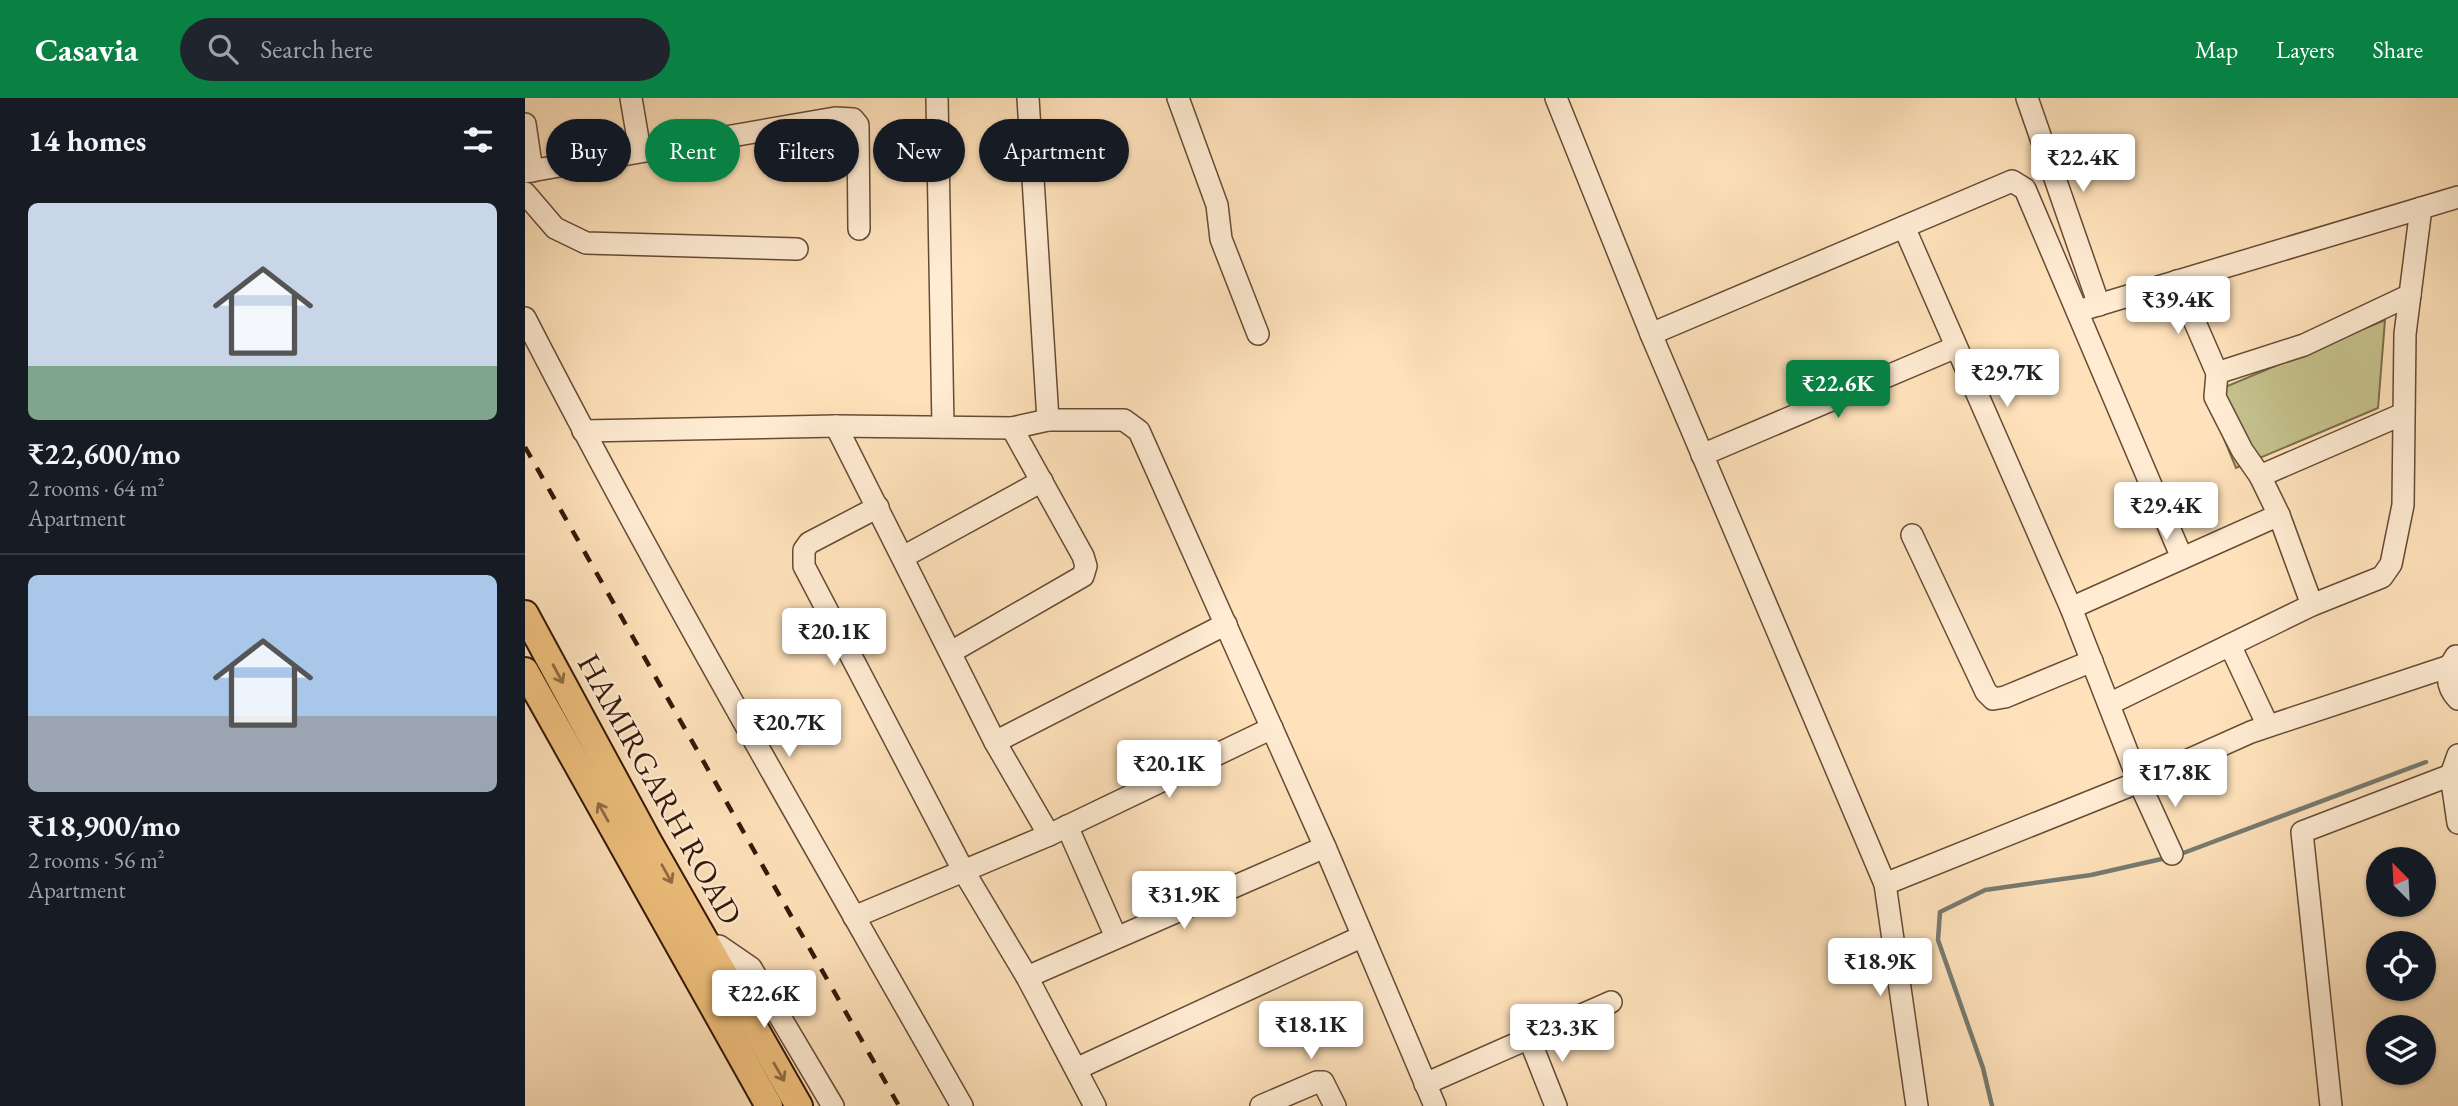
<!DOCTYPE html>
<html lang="en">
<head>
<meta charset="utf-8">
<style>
  :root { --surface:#171b24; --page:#20242c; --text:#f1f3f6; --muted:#9ea1a6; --line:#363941; --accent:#0b8043 }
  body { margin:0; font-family:"EB Garamond",serif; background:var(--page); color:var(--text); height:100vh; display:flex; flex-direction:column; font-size:26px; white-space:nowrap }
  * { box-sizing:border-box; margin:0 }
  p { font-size:23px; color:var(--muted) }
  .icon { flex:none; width:38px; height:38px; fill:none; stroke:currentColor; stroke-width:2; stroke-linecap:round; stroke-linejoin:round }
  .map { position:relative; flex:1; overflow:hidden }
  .drawer { display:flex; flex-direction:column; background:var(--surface); width:525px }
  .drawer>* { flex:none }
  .banner { position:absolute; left:21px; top:21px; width:665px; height:63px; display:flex; gap:14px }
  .needle { width:46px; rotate:336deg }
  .fabs { position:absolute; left:1841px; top:749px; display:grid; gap:14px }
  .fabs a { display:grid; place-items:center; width:70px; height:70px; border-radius:50%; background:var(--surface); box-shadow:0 2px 5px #0004; font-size:35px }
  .price { position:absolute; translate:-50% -60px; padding:0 16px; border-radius:7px; background:#fff; color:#222; font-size:23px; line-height:46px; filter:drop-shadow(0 2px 4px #0008) }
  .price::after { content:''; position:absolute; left:50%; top:42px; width:21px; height:16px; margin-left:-10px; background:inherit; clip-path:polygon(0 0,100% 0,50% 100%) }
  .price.selected { background:var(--accent); color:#fff }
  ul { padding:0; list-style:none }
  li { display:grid; align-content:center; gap:14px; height:371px; padding:0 28px }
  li+li { border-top:2px solid var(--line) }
  li span { display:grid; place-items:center; height:217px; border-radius:10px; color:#555 }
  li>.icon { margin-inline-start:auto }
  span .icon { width:126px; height:126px; fill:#fffc; stroke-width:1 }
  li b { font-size:30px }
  h2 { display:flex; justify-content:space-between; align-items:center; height:84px; padding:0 28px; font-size:30px }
  .pill { padding:0 24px; border-radius:32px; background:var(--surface); box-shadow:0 2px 5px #0004; font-size:24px; line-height:63px }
  .pill.selected { background:var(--accent); color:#fff }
  header { display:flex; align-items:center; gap:42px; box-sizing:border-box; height:98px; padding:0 35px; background:var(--accent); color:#fff }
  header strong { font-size:33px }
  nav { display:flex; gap:38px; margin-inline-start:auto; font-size:24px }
  .search { width:490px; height:63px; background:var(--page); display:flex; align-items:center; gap:18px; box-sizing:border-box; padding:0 24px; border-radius:38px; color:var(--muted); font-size:26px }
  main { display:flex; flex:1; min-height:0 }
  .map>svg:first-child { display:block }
</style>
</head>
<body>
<header>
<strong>Casavia</strong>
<div class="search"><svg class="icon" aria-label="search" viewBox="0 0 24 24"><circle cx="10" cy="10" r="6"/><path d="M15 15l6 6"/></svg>Search here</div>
<nav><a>Map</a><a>Layers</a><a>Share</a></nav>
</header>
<main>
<section class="drawer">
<h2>14 homes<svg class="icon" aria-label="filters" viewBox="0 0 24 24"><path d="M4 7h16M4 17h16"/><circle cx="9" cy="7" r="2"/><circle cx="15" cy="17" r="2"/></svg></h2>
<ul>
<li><span style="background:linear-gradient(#c9d6e8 75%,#7fa58c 0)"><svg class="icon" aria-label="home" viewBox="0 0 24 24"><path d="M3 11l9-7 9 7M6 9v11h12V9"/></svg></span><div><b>₹22,600/mo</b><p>2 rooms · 64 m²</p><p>Apartment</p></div></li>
<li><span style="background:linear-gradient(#a9c7e8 65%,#9aa5b1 0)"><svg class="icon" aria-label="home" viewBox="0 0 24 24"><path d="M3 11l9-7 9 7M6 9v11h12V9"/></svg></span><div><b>₹18,900/mo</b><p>2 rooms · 56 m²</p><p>Apartment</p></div></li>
</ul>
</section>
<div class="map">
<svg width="1933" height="1008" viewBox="0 0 1933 1008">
  <rect width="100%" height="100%" fill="#ffe2bb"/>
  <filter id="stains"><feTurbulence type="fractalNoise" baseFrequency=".00286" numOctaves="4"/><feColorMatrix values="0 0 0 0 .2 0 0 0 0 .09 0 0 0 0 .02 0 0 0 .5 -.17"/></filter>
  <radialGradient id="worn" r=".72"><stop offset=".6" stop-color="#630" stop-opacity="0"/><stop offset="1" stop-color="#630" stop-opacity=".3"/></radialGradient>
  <path fill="#c5c28d" stroke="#7c6e4a" stroke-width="2" d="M1860,222l-7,88 -142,60 -30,-73z"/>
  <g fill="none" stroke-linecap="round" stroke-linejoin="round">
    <g stroke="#767b71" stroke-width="4.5">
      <path d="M1653,757l248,-93"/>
      <path d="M1467,1008l-9,-38 -45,-128 2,-28 45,-22 106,-15 75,-17"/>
    </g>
    <g stroke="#674b35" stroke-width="24">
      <g id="minor">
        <path d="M106,0l9,53"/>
        <path d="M412,0l6,329"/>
        <path d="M503,0l20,322"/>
        <path d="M653,0l39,107 4,34 37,95"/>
        <path d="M1031,0l95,236 234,550 32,222"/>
        <path d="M1502,0l72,207"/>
        <path d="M0,26l7,47"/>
        <path d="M0,74l310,-54 18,1 5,6 1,104"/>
        <path d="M0,95l30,35 31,15 211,6"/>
        <path d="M1379,129l167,381 68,174 33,72"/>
        <path d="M1652,183l40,92"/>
        <path d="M1553,213l380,-114"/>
        <path d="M0,220c137,267 289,527 437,788"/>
        <path d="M1126,236l361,-153 13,8 157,369"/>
        <path d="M1878,316l-143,62 -18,-26 -27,-53 2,-24 87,-28 106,-50"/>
        <path d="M311,328l159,316 54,93 -195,82"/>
        <path d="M58,333l253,-5 176,2 36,-8h76l15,11 186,416 110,259"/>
        <path d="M1177,357l254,-108"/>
        <path d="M1735,378l19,39 33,90"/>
        <path d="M353,409l-69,36 -5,7v16l159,304 64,107 68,129"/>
        <path d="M1387,437l74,157 7,7 12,-2 87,-36"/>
        <path d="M378,459l139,-76"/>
        <path d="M1546,510l208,-93"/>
        <path d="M1705,547l38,81"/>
        <path d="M426,554l132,-76 3,-10 -3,-10 -71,-128"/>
        <path d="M1931,558c-10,14 -11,30 2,43"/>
        <path d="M1584,606l203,-99 70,-28 9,-13 12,-59 2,-171 16,-126"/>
        <path d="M470,644l231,-118"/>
        <path d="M1933,657l-7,20 7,48"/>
        <path d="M542,728l49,111"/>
        <path d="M524,737l223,-107"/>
        <path d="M1360,786l254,-102 112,-50 199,-66"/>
        <path d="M172,854l11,-6h11l32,22 82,138"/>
        <path d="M502,879l298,-130"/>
        <path d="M1004,940l27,68"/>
        <path d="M551,971l285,-132"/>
        <path d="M900,986l186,-82"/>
        <path d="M736,1008l56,-24h6l12,24"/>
        <path d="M1806,1008l-29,-274 149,-57"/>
      </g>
    </g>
    <g stroke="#341908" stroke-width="30">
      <g id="major">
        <path d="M0,516l123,227 151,265"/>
        <path d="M0,573l244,435"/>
      </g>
    </g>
    <use href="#minor" stroke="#ffecd3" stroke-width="21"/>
    <use href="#major" stroke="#f0c17e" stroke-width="26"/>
    <path stroke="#341908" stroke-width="4.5" stroke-dasharray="12 12" stroke-linecap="butt" d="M0,349l374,659"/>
  </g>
  <defs><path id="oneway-shaft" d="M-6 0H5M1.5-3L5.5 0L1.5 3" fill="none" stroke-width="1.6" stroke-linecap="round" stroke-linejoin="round" transform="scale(1.75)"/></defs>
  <g stroke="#926d43">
    <use href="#oneway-shaft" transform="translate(33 576) rotate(62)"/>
    <use href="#oneway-shaft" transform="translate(78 714) rotate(-119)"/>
    <use href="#oneway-shaft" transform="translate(142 776) rotate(61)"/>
    <use href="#oneway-shaft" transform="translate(254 974) rotate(60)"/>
  </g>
  <g text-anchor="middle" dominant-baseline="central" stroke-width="5" stroke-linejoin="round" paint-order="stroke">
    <g font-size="32" fill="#341908" stroke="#ffecd3">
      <text transform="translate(135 691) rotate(61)">HAMIRGARH ROAD</text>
    </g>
  </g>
  <rect width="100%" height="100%" filter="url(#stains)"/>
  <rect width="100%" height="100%" fill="url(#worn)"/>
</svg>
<div class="fabs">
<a><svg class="needle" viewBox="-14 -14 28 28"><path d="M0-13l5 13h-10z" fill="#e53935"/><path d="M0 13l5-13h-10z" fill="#9ea1a6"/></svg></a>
<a><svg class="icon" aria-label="locate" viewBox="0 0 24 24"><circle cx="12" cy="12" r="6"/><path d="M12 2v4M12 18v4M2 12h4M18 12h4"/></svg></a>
<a><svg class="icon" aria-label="layers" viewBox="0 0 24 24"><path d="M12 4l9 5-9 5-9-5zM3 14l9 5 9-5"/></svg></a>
</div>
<b class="price" style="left:1558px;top:96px">₹22.4K</b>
<b class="price" style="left:1653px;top:238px">₹39.4K</b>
<b class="price" style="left:1482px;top:311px">₹29.7K</b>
<b class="price selected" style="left:1313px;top:322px">₹22.6K</b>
<b class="price" style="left:1641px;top:444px">₹29.4K</b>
<b class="price" style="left:309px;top:570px">₹20.1K</b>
<b class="price" style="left:264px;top:661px">₹20.7K</b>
<b class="price" style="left:644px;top:702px">₹20.1K</b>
<b class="price" style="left:1650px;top:711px">₹17.8K</b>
<b class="price" style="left:659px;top:833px">₹31.9K</b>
<b class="price" style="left:1355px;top:900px">₹18.9K</b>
<b class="price" style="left:239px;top:932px">₹22.6K</b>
<b class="price" style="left:786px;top:963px">₹18.1K</b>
<b class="price" style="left:1037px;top:966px">₹23.3K</b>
<div class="banner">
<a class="pill">Buy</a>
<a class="pill selected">Rent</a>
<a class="pill">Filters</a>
<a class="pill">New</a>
<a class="pill">Apartment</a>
</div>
</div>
</main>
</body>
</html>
